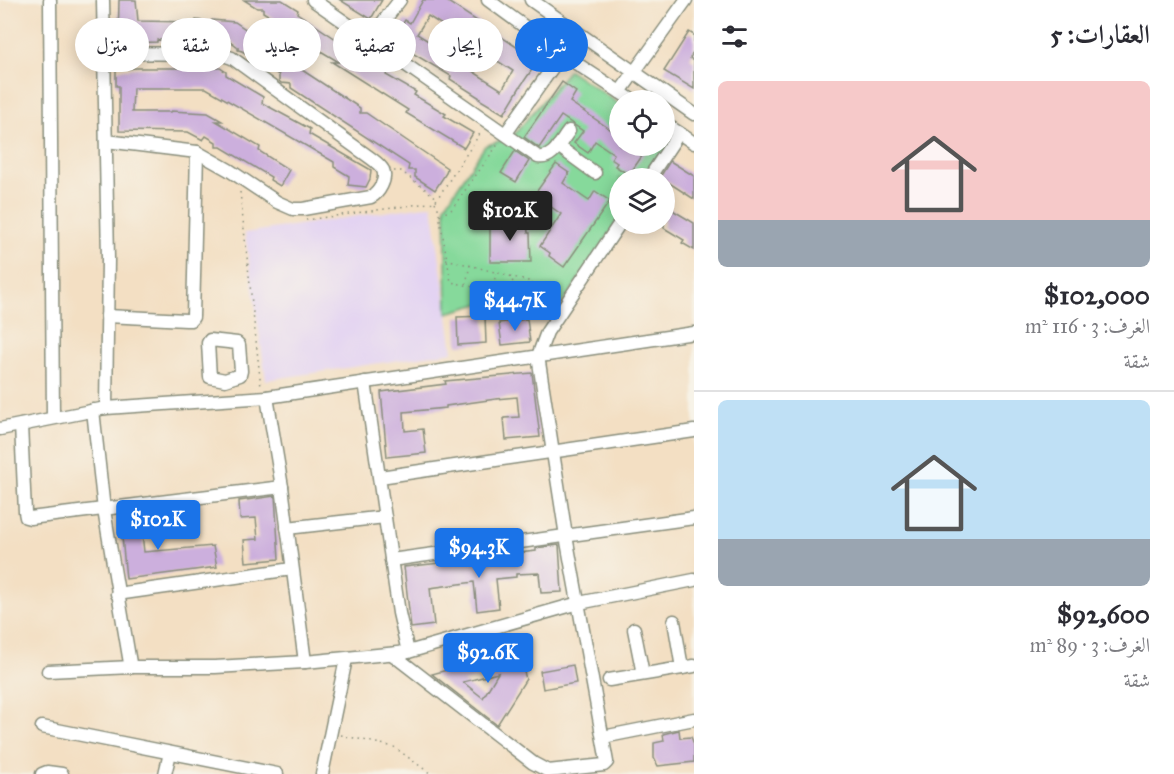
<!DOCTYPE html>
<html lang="ar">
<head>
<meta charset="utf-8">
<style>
  :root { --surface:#fff; --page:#f7f7f7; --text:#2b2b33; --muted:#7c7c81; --line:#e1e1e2; --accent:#1a73e8 }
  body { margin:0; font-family:"IM FELL Great Primer",Amiri,serif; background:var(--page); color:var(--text); direction:rtl; height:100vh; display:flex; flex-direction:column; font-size:22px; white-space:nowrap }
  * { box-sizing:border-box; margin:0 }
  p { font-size:20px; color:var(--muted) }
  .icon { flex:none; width:33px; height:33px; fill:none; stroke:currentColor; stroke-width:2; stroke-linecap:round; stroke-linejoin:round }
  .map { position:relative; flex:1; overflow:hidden; direction:ltr }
  .panel { display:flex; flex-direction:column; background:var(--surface); width:480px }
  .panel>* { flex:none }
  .banner { position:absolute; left:18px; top:18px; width:570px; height:54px; direction:rtl; display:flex; gap:12px }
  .fabs { position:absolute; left:609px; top:90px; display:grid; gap:12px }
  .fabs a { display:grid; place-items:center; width:66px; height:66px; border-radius:50%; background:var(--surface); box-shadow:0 3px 15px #0003; font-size:30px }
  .price { position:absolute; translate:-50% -51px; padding:0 14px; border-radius:6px; background:var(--accent); color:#fff; font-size:20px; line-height:39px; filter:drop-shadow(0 2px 3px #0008) }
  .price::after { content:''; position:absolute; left:50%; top:36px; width:18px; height:14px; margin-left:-9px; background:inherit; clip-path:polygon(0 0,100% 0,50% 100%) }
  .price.selected { background:#222; color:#fff }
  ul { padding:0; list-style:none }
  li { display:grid; align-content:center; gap:12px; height:318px; padding:0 24px }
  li+li { border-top:2px solid var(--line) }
  li span { display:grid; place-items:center; height:186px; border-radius:9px; color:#555 }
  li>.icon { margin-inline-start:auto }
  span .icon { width:108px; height:108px; fill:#fffc; stroke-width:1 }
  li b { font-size:26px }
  h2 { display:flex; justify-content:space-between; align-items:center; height:72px; padding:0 24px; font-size:26px }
  .tag { padding:0 21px; border-radius:27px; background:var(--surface); box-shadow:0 3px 15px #0003; font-size:21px; line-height:54px }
  .tag.selected { background:var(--accent); color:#fff }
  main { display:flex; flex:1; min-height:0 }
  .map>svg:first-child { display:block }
</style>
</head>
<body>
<main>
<section class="panel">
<h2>العقارات: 5<svg class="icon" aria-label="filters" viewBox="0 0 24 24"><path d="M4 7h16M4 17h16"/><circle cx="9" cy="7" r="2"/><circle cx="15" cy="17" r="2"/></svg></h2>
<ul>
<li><span style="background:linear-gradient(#f6c9c9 75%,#9aa5b1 0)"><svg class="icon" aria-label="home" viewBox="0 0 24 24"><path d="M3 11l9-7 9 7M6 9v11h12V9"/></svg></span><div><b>$102,000</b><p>الغرف: 3 · 116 m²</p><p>شقة</p></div></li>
<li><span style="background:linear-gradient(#bfe0f5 75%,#9aa5b1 0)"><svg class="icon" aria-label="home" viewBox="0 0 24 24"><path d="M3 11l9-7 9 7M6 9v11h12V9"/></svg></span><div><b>$92,600</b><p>الغرف: 3 · 89 m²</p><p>شقة</p></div></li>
</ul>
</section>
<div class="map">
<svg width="694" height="774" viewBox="0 0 694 774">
  <rect width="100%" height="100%" fill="#f7f3e8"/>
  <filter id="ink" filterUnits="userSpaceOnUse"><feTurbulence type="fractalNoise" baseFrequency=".0167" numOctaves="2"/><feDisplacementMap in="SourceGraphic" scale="12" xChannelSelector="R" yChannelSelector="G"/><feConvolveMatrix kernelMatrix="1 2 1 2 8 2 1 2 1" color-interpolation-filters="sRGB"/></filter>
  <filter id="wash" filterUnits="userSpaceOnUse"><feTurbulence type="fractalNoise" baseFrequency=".008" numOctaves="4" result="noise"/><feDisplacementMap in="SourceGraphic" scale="24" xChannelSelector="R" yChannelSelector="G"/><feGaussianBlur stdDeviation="1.35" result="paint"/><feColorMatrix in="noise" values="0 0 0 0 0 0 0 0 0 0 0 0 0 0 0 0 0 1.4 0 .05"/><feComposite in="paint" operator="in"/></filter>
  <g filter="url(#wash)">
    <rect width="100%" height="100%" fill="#f3dfc3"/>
    <path fill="#e3d3f2" d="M432,205l21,147 -187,28 -21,-147z"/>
    <path fill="#86d99b" stroke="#528b68" stroke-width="1.5" d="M569,70l50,34 1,42h44l1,-12 9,7 -26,37h-28l-1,42 -59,87 -70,-6 -43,12 -2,-107 40,-60 27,-9z"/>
    <g id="blocks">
      <g fill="#ccafdd" fill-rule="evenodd">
        <path d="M119,0h17l2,21 57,1 1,-2 15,2 1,-2 23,2 67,45v3l58,38v5h6l81,55 -1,5 -11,17 -20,-13v-7h-7l1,-5 -118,-77v-4l-10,-1 -2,-2v-6l-37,-24 -4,-1v-3l-8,-6 -22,-2v2l-51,-1v2l-39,1z"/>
        <path d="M244,0h38l16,10 -1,3 90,60 -1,2 30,17 -2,3 32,19 -2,2 29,17 -9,15 -58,-35 2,-3 -76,-48h7l-50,-30 2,-3 -28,-17v-4h-6z"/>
        <path d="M340,0h42l-11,19z"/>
        <path d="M423,0h22l93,61 -18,26 -16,27 -25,-15 1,-1 -30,-19 1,-3 -59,-35 13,-21 5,3zM428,16l85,55 -11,19 -44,-28 1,-2 -42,-26z"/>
        <path d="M689,32l5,3v16l-4,7 4,3v28l-30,-18z"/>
        <path d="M136,68h84l6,4v3l37,22 -1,6 48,26 -1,5 62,36 -1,9 -4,8 -18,-2 1,-9 -15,-9v-5l-128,-74h-73l-1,24h39v-1l37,2 14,8h-6l44,26 -1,4 30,19 -9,16 -10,-6 1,-3 -50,-30h-5v-5l-10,-6 -3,4 -15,-8 -69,-1v-45h-3v-16z"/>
        <path d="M562,82l14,10 -6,10 50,34v10h29l-20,29 -14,-9 2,-3 -6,-4 3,-5 -19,-13 -7,12 -14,-10 9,-12 -22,-15 -22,32 -15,-11z"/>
        <path d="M515,151l14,10 -13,21 -15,-9z"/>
        <path d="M670,161l24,15v23l-34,-22z"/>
        <path d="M556,164l13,9 -6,10 26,18 6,-10 15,10 -46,66 -15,-11 1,-3 -10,-7 21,-32 -27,-19z"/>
        <path d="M664,205l30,18v27l-12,-7 2,-3 -20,-12z"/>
        <path d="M527,220l1,13h2l1,29h-41v-41z"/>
        <path d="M485,316l1,27 -28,2 -1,-28z"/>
        <path d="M527,319l3,23 -28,3 -3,-22z"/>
        <path d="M532,373l8,64 -34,3 -2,-22 15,-1 -2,-20 -21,2 -50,7v2l-42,4 1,19 18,-2 3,24 -39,4 -6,-65 65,-8 -1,-3z"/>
        <path d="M275,496l4,63 -33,3 -2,-22 14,-1 -2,-21 -16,1 -1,-18z"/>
        <path d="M156,511l2,21 -16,1 2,19 69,-6 4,21 -91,12 -6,-64z"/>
        <path d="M559,545l3,47 -21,1 -2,-20 -23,1v3l-20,2 3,29 -22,3 -3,-29 -44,6 4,37 -23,3 -7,-61 45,-5 43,-8v2l44,-5v-3z"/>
        <path d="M518,651l8,28 -29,46 -65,-51zM498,673l-15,25 -20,-16z"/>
        <path d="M573,665l3,18 -33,6 -3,-18z"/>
        <path d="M679,730l1,8 11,-1 3,7v18l-36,4 -4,-8v-15l10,-2 -1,-7z"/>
      </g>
    </g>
  </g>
  <g filter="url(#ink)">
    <use href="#blocks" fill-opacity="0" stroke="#898e7c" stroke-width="1.5"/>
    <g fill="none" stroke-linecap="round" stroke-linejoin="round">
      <g stroke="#898e7c" stroke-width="15">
        <g id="minor">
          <path d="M50,0l3,417"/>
          <path d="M103,0l5,259 -2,149"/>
          <path d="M313,0l225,157c15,3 23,-16 31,-26"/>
          <path d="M488,0l74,54 70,46"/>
          <path d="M531,0l163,114"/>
          <path d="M369,40l31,-40"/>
          <path d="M103,53l107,1 13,1 9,3 140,101c4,3 9,7 11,11 4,9 -4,23 -12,27l-68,12h-10l-16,-7 -48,-32 -32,-18 -91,-11"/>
          <path d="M620,92l66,-92"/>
          <path d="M664,123l30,20"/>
          <path d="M506,133l56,-79"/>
          <path d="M558,146l37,27"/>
          <path d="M649,178l30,-45"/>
          <path d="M107,316l79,4h5l2,-3 4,-165"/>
          <path d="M210,340l27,3 2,2 2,26 -1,4 -15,5 -15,-3 -2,-34z"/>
          <path d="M365,382l34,231 9,39"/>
          <path d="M267,397l15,90 23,175"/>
          <path d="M93,410l11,100 26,153 2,4"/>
          <path d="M21,425l4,87 1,5 4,1 252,-31"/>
          <path d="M0,429l106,-21 161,-11 427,-64"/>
          <path d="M380,477l314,-46"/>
          <path d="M287,528l98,-11"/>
          <path d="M391,560l303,-42"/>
          <path d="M117,594l175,-25"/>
          <path d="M674,621l8,47"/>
          <path d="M634,629l9,45"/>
          <path d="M392,654l141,109 15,8 56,-6 3,-3 -41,-226 -28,-180 9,-24 73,-109"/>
          <path d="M48,671l84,-4h83l90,-5 103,-10 171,-49 115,-23"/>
          <path d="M609,680l85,-14"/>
          <path d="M42,727l235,47"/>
          <path d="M603,737l91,-18"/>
          <path d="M42,774l5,-2 15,2"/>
          <path d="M165,774l5,-21"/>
          <path d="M322,774l24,-115"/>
        </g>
      </g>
      <g stroke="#898e7c" stroke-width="1.5" stroke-dasharray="1.5 4.5" stroke-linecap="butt">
        <path d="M394,171h7l36,27"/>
        <path d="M240,192l21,195"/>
        <path d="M435,202l3,6 13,74 100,22"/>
        <path d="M440,215l11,-5 48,-67"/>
        <path d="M306,220l129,-18 46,-70"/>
        <path d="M446,259l86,23v17"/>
        <path d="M466,284l4,-19"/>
        <path d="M492,291l4,-18"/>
        <path d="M511,294l2,-16"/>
        <path d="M341,735l53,12 37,27"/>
      </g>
      <use href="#minor" stroke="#fff" stroke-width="12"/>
    </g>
  </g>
</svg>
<div class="fabs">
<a><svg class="icon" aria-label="locate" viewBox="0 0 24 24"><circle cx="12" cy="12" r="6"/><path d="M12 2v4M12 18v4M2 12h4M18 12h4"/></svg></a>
<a><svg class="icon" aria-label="layers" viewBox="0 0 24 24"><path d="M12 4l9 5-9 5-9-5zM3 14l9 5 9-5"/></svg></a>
</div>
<b class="price selected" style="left:510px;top:242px">$102K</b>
<b class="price" style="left:515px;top:332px">$44.7K</b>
<b class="price" style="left:158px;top:551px">$102K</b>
<b class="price" style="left:479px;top:579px">$94.3K</b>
<b class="price" style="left:488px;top:684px">$92.6K</b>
<div class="banner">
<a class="tag selected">شراء</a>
<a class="tag">إيجار</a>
<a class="tag">تصفية</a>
<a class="tag">جديد</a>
<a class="tag">شقة</a>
<a class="tag">منزل</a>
</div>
</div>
</main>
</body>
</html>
